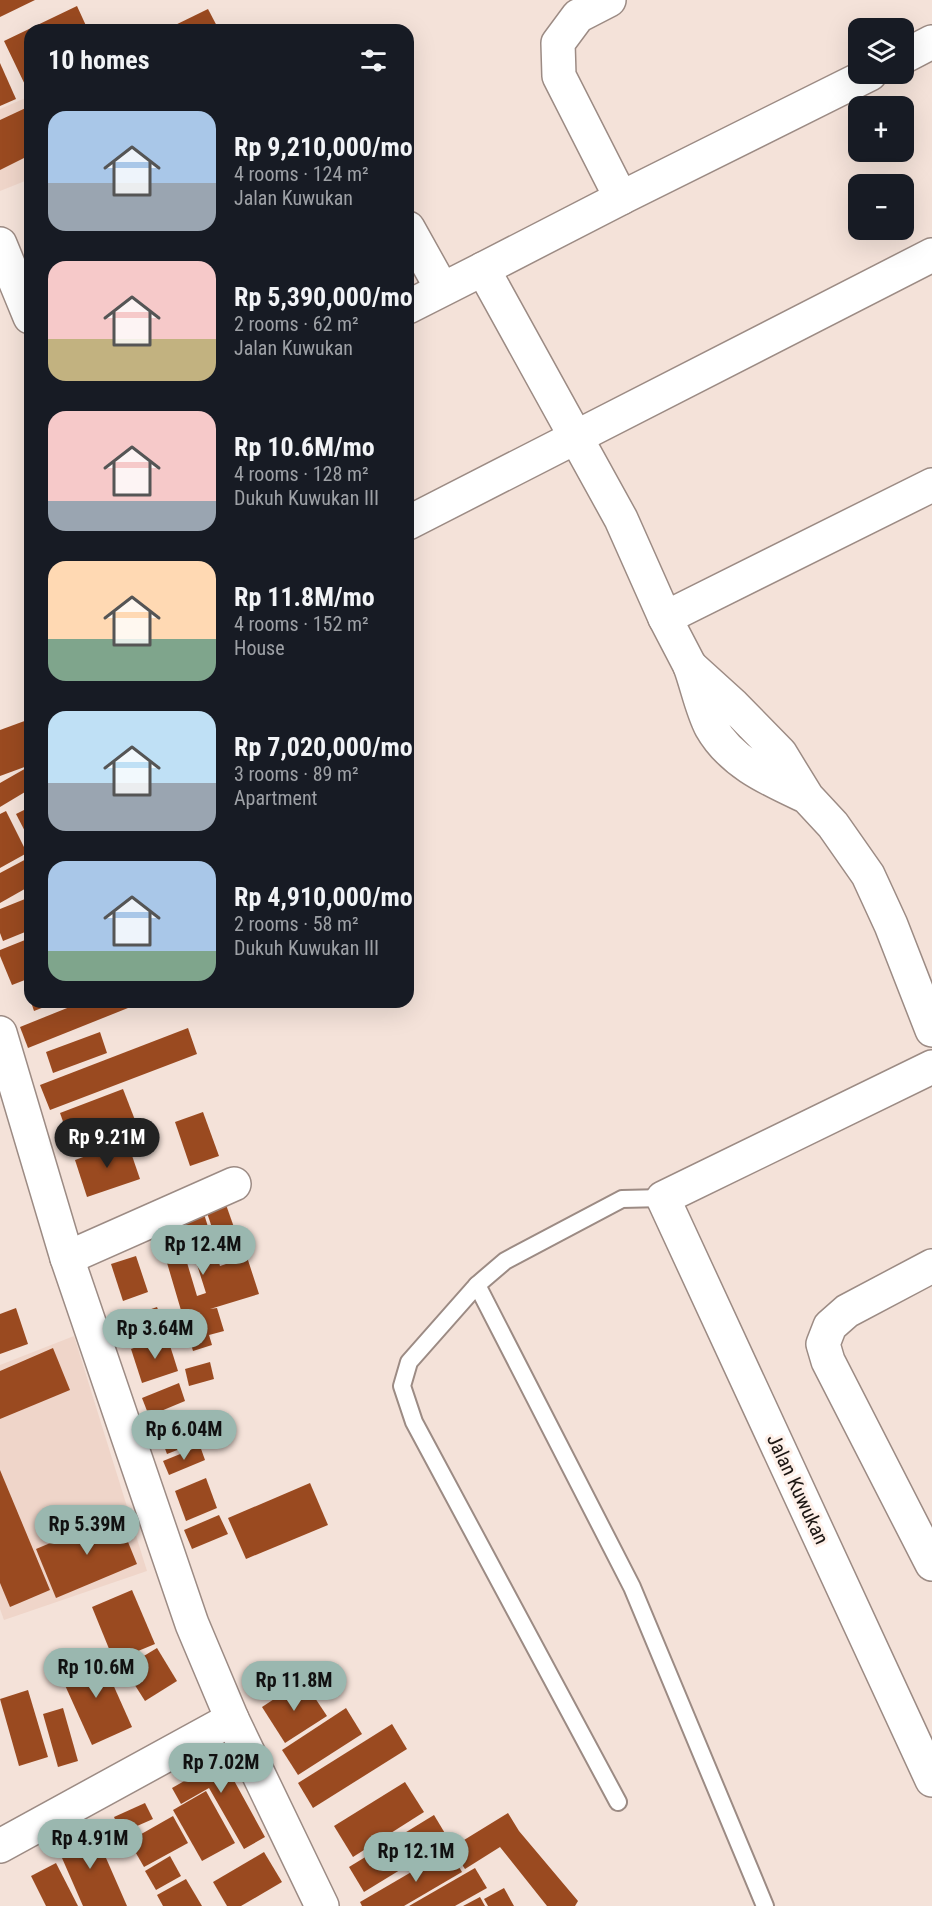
<!DOCTYPE html>
<html lang="en">
<head>
<meta charset="utf-8">
<style>
  :root { --surface:#171b24; --page:#242831; --text:#f1f3f6; --muted:#9ea1a6; --accent:#9ab7af }
  body { margin:0; font-family:"Roboto Condensed",sans-serif; background:var(--page); color:var(--text); height:100vh; display:flex; flex-direction:column; font-size:22px; white-space:nowrap }
  * { box-sizing:border-box; margin:0 }
  p { font-size:20px; color:var(--muted) }
  .icon { flex:none; width:33px; height:33px; fill:none; stroke:currentColor; stroke-width:2; stroke-linecap:round; stroke-linejoin:round }
  .map { position:relative; flex:1; overflow:hidden }
  .drawer { position:absolute; left:24px; top:24px; width:390px; height:984px; display:flex; flex-direction:column; background:var(--surface); border-radius:18px; box-shadow:0 6px 24px #0002 }
  .drawer>* { flex:none }
  .controls { position:absolute; left:848px; top:18px; display:grid; gap:12px }
  .controls a { display:grid; place-items:center; width:66px; height:66px; border-radius:12px; background:var(--surface); box-shadow:0 6px 24px #0002; font-size:30px }
  .price { position:absolute; translate:-50% -51px; padding:0 14px; border-radius:21px; background:var(--accent); color:#111; font-size:20px; line-height:39px; filter:drop-shadow(0 2px 3px #0008) }
  .price::after { content:''; position:absolute; left:50%; top:36px; width:18px; height:14px; margin-left:-9px; background:inherit; clip-path:polygon(0 0,100% 0,50% 100%) }
  .price.current { background:#222; color:#fff }
  ul { padding:0; list-style:none }
  li { display:flex; align-items:center; gap:18px; height:150px; padding:0 24px }
  li span { display:grid; place-items:center; flex:none; width:168px; height:120px; border-radius:18px; color:#555 }
  li>.icon { margin-inline-start:auto }
  span .icon { width:72px; height:72px; fill:#fffc; stroke-width:1 }
  li b { font-size:26px }
  h2 { display:flex; justify-content:space-between; align-items:center; height:72px; padding:0 24px; font-size:26px }
  .map>svg:first-child { display:block }
</style>
</head>
<body>
<div class="map">
<svg width="932" height="1906" viewBox="0 0 932 1906">
  <rect width="100%" height="100%" fill="#f4e2d9"/>
  <g fill="#efd5c9">
    <path d="M30,96v83l-30,12v-82z"/>
    <path d="M74,1336l73,235 -143,49 -4,-11v-244z"/>
  </g>
  <g fill="#9a4a20">
    <path d="M0,0h35l-35,17z"/>
    <path d="M77,6l11,24h-58v60l-2,1 -24,-50z"/>
    <path d="M208,9l11,21h-54z"/>
    <path d="M0,63l16,36 -16,7z"/>
    <path d="M30,106v49l-30,15v-50z"/>
    <path d="M30,719v46l-30,11v-46z"/>
    <path d="M28,767l2,3v19l-30,18v-24z"/>
    <path d="M30,807v34l-14,-27z"/>
    <path d="M6,811l21,42 -27,15v-54z"/>
    <path d="M30,857v29l-30,17v-30z"/>
    <path d="M30,897v33l-27,11 -3,-8v-24z"/>
    <path d="M30,938v40l-18,7 -12,-29v-6z"/>
    <path d="M31,1002h26l-23,9z"/>
    <path d="M82,1002h61l-115,46 -8,-21z"/>
    <path d="M188,1028l9,26 -147,56 -10,-25z"/>
    <path d="M100,1032l7,21 -54,20 -7,-21z"/>
    <path d="M123,1089l12,31 -64,24 -11,-31z"/>
    <path d="M203,1112l16,44 -29,10 -15,-44z"/>
    <path d="M127,1141l13,38 -53,18 -12,-37z"/>
    <path d="M224,1199l18,51 -20,7 -17,-50z"/>
    <path d="M201,1204l19,62 27,-9 12,37 -49,15 7,-1 7,23 -15,4 3,10 -19,6 -38,-129 18,-6 24,80 9,-3 -26,-82z"/>
    <path d="M136,1256l12,36 -25,9 -12,-37z"/>
    <path d="M157,1307l9,23 -38,14 -8,-24z"/>
    <path d="M16,1308l12,36 -28,10v-40z"/>
    <path d="M167,1336l11,35 -36,12 -11,-34z"/>
    <path d="M53,1348l17,42 -70,29v-48z"/>
    <path d="M210,1362l4,17 -25,7 -4,-17z"/>
    <path d="M179,1383l6,18 -36,15 -7,-18z"/>
    <path d="M193,1413l10,27 -36,14 -10,-27z"/>
    <path d="M200,1446l5,14 -36,15 -6,-14z"/>
    <path d="M0,1470l50,120 -40,17 -10,-24z"/>
    <path d="M206,1478l11,30 -31,13 -11,-30z"/>
    <path d="M310,1483l18,42 -82,34 -18,-41z"/>
    <path d="M117,1515l20,49 -81,34 -20,-49z"/>
    <path d="M219,1515l9,19 -36,15 -8,-19z"/>
    <path d="M132,1590l23,54 -41,17 -22,-54z"/>
    <path d="M157,1648l20,33 -32,20 -21,-33z"/>
    <path d="M99,1653l33,74 -40,18 -33,-73z"/>
    <path d="M303,1680l24,36 -42,27 -23,-36z"/>
    <path d="M28,1690l20,67 -29,9 -19,-67z"/>
    <path d="M63,1708l15,53 -20,6 -15,-53z"/>
    <path d="M346,1708l16,26 -64,41 -16,-25z"/>
    <path d="M392,1724l15,25 -94,59 -15,-25z"/>
    <path d="M213,1743l9,17 2,-1 9,15 -2,1 34,62 -21,12 -35,-61 -28,16 -9,-16 28,-16 -9,-16z"/>
    <path d="M405,1782l19,30 -71,45 -19,-31z"/>
    <path d="M206,1791l29,52 -33,18 -29,-51z"/>
    <path d="M145,1803l8,16 -32,14 -7,-16z"/>
    <path d="M508,1813l11,18 59,70 -3,5h-28l-47,-59 -35,22 -14,-21z"/>
    <path d="M434,1815l15,25 -85,52 -15,-25z"/>
    <path d="M173,1816l15,27 -44,24 -15,-26z"/>
    <path d="M92,1826l35,80h-44l-28,-64z"/>
    <path d="M449,1850l13,22 -58,34h-42l-2,-4z"/>
    <path d="M264,1852l18,30 -41,24h-14l-14,-24z"/>
    <path d="M170,1856l11,20 -25,14 -11,-19z"/>
    <path d="M56,1863l22,43h-32l-15,-30z"/>
    <path d="M475,1868l12,20 -32,18h-46z"/>
    <path d="M186,1879l16,27h-39l-6,-11z"/>
    <path d="M504,1888l10,18h-26l-4,-7z"/>
    <path d="M480,1897l5,9h-22z"/>
  </g>
  <g fill="none" stroke-linecap="round" stroke-linejoin="round">
    <g stroke="#9c8b84" stroke-width="20">
      <g id="lane">
        <path d="M663,1198l-41,1 -117,62 -28,24 155,302 133,319"/>
        <path d="M477,1285l-68,77 -7,24 12,36 204,380"/>
      </g>
    </g>
    <g stroke="#9c8b84" stroke-width="36">
      <g id="street">
        <path d="M609,0l-31,16 -20,27 1,33 62,122 249,-124"/>
        <path d="M903,57l29,-15"/>
        <path d="M621,198l-138,71 138,250 44,99 25,48"/>
        <path d="M408,228l34,61"/>
        <path d="M0,244l30,73"/>
        <path d="M408,307l75,-38"/>
        <path d="M408,523l524,-268"/>
        <path d="M665,618l267,-133"/>
        <path d="M807,797c-36,-17 -75,-33 -96,-70 -9,-17 -14,-42 -21,-61l43,39 47,48 27,44 26,28 35,50 23,50 41,105"/>
        <path d="M0,1033l67,225 125,366 40,95 90,187"/>
        <path d="M932,1067l-269,131 269,582"/>
        <path d="M67,1258l167,-74"/>
        <path d="M932,1266l-85,45 -17,15 -7,18 5,17 104,203"/>
        <path d="M0,1846l232,-127"/>
      </g>
    </g>
    <use href="#lane" stroke="#fff" stroke-width="16"/>
    <use href="#street" stroke="#fff" stroke-width="33"/>
  </g>
  <g text-anchor="middle" dominant-baseline="central" stroke-width="6" stroke-linejoin="round" paint-order="stroke">
    <g font-size="20" fill="#1c1613" stroke="#fef0e9">
      <text transform="translate(798 1489) rotate(65)">Jalan Kuwukan</text>
    </g>
  </g>
</svg>
<div class="controls">
<a><svg class="icon" aria-label="layers" viewBox="0 0 24 24"><path d="M12 4l9 5-9 5-9-5zM3 14l9 5 9-5"/></svg></a>
<a>+</a>
<a>−</a>
</div>
<b class="price current" style="left:107px;top:1169px">Rp 9.21M</b>
<b class="price" style="left:203px;top:1276px">Rp 12.4M</b>
<b class="price" style="left:155px;top:1360px">Rp 3.64M</b>
<b class="price" style="left:184px;top:1461px">Rp 6.04M</b>
<b class="price" style="left:87px;top:1556px">Rp 5.39M</b>
<b class="price" style="left:96px;top:1699px">Rp 10.6M</b>
<b class="price" style="left:294px;top:1712px">Rp 11.8M</b>
<b class="price" style="left:221px;top:1794px">Rp 7.02M</b>
<b class="price" style="left:90px;top:1870px">Rp 4.91M</b>
<b class="price" style="left:416px;top:1883px">Rp 12.1M</b>
<section class="drawer">
<h2>10 homes<svg class="icon" aria-label="filters" viewBox="0 0 24 24"><path d="M4 7h16M4 17h16"/><circle cx="9" cy="7" r="2"/><circle cx="15" cy="17" r="2"/></svg></h2>
<ul>
<li><span style="background:linear-gradient(#a9c7e8 60%,#9aa5b1 0)"><svg class="icon" aria-label="home" viewBox="0 0 24 24"><path d="M3 11l9-7 9 7M6 9v11h12V9"/></svg></span><div><b>Rp 9,210,000/mo</b><p>4 rooms · 124 m²</p><p>Jalan Kuwukan</p></div></li>
<li><span style="background:linear-gradient(#f6c9c9 65%,#c2b280 0)"><svg class="icon" aria-label="home" viewBox="0 0 24 24"><path d="M3 11l9-7 9 7M6 9v11h12V9"/></svg></span><div><b>Rp 5,390,000/mo</b><p>2 rooms · 62 m²</p><p>Jalan Kuwukan</p></div></li>
<li><span style="background:linear-gradient(#f6c9c9 75%,#9aa5b1 0)"><svg class="icon" aria-label="home" viewBox="0 0 24 24"><path d="M3 11l9-7 9 7M6 9v11h12V9"/></svg></span><div><b>Rp 10.6M/mo</b><p>4 rooms · 128 m²</p><p>Dukuh Kuwukan III</p></div></li>
<li><span style="background:linear-gradient(#ffd9b3 65%,#7fa58c 0)"><svg class="icon" aria-label="home" viewBox="0 0 24 24"><path d="M3 11l9-7 9 7M6 9v11h12V9"/></svg></span><div><b>Rp 11.8M/mo</b><p>4 rooms · 152 m²</p><p>House</p></div></li>
<li><span style="background:linear-gradient(#bfe0f5 60%,#9aa5b1 0)"><svg class="icon" aria-label="home" viewBox="0 0 24 24"><path d="M3 11l9-7 9 7M6 9v11h12V9"/></svg></span><div><b>Rp 7,020,000/mo</b><p>3 rooms · 89 m²</p><p>Apartment</p></div></li>
<li><span style="background:linear-gradient(#a9c7e8 75%,#7fa58c 0)"><svg class="icon" aria-label="home" viewBox="0 0 24 24"><path d="M3 11l9-7 9 7M6 9v11h12V9"/></svg></span><div><b>Rp 4,910,000/mo</b><p>2 rooms · 58 m²</p><p>Dukuh Kuwukan III</p></div></li>
</ul>
</section>
</div>
</body>
</html>
